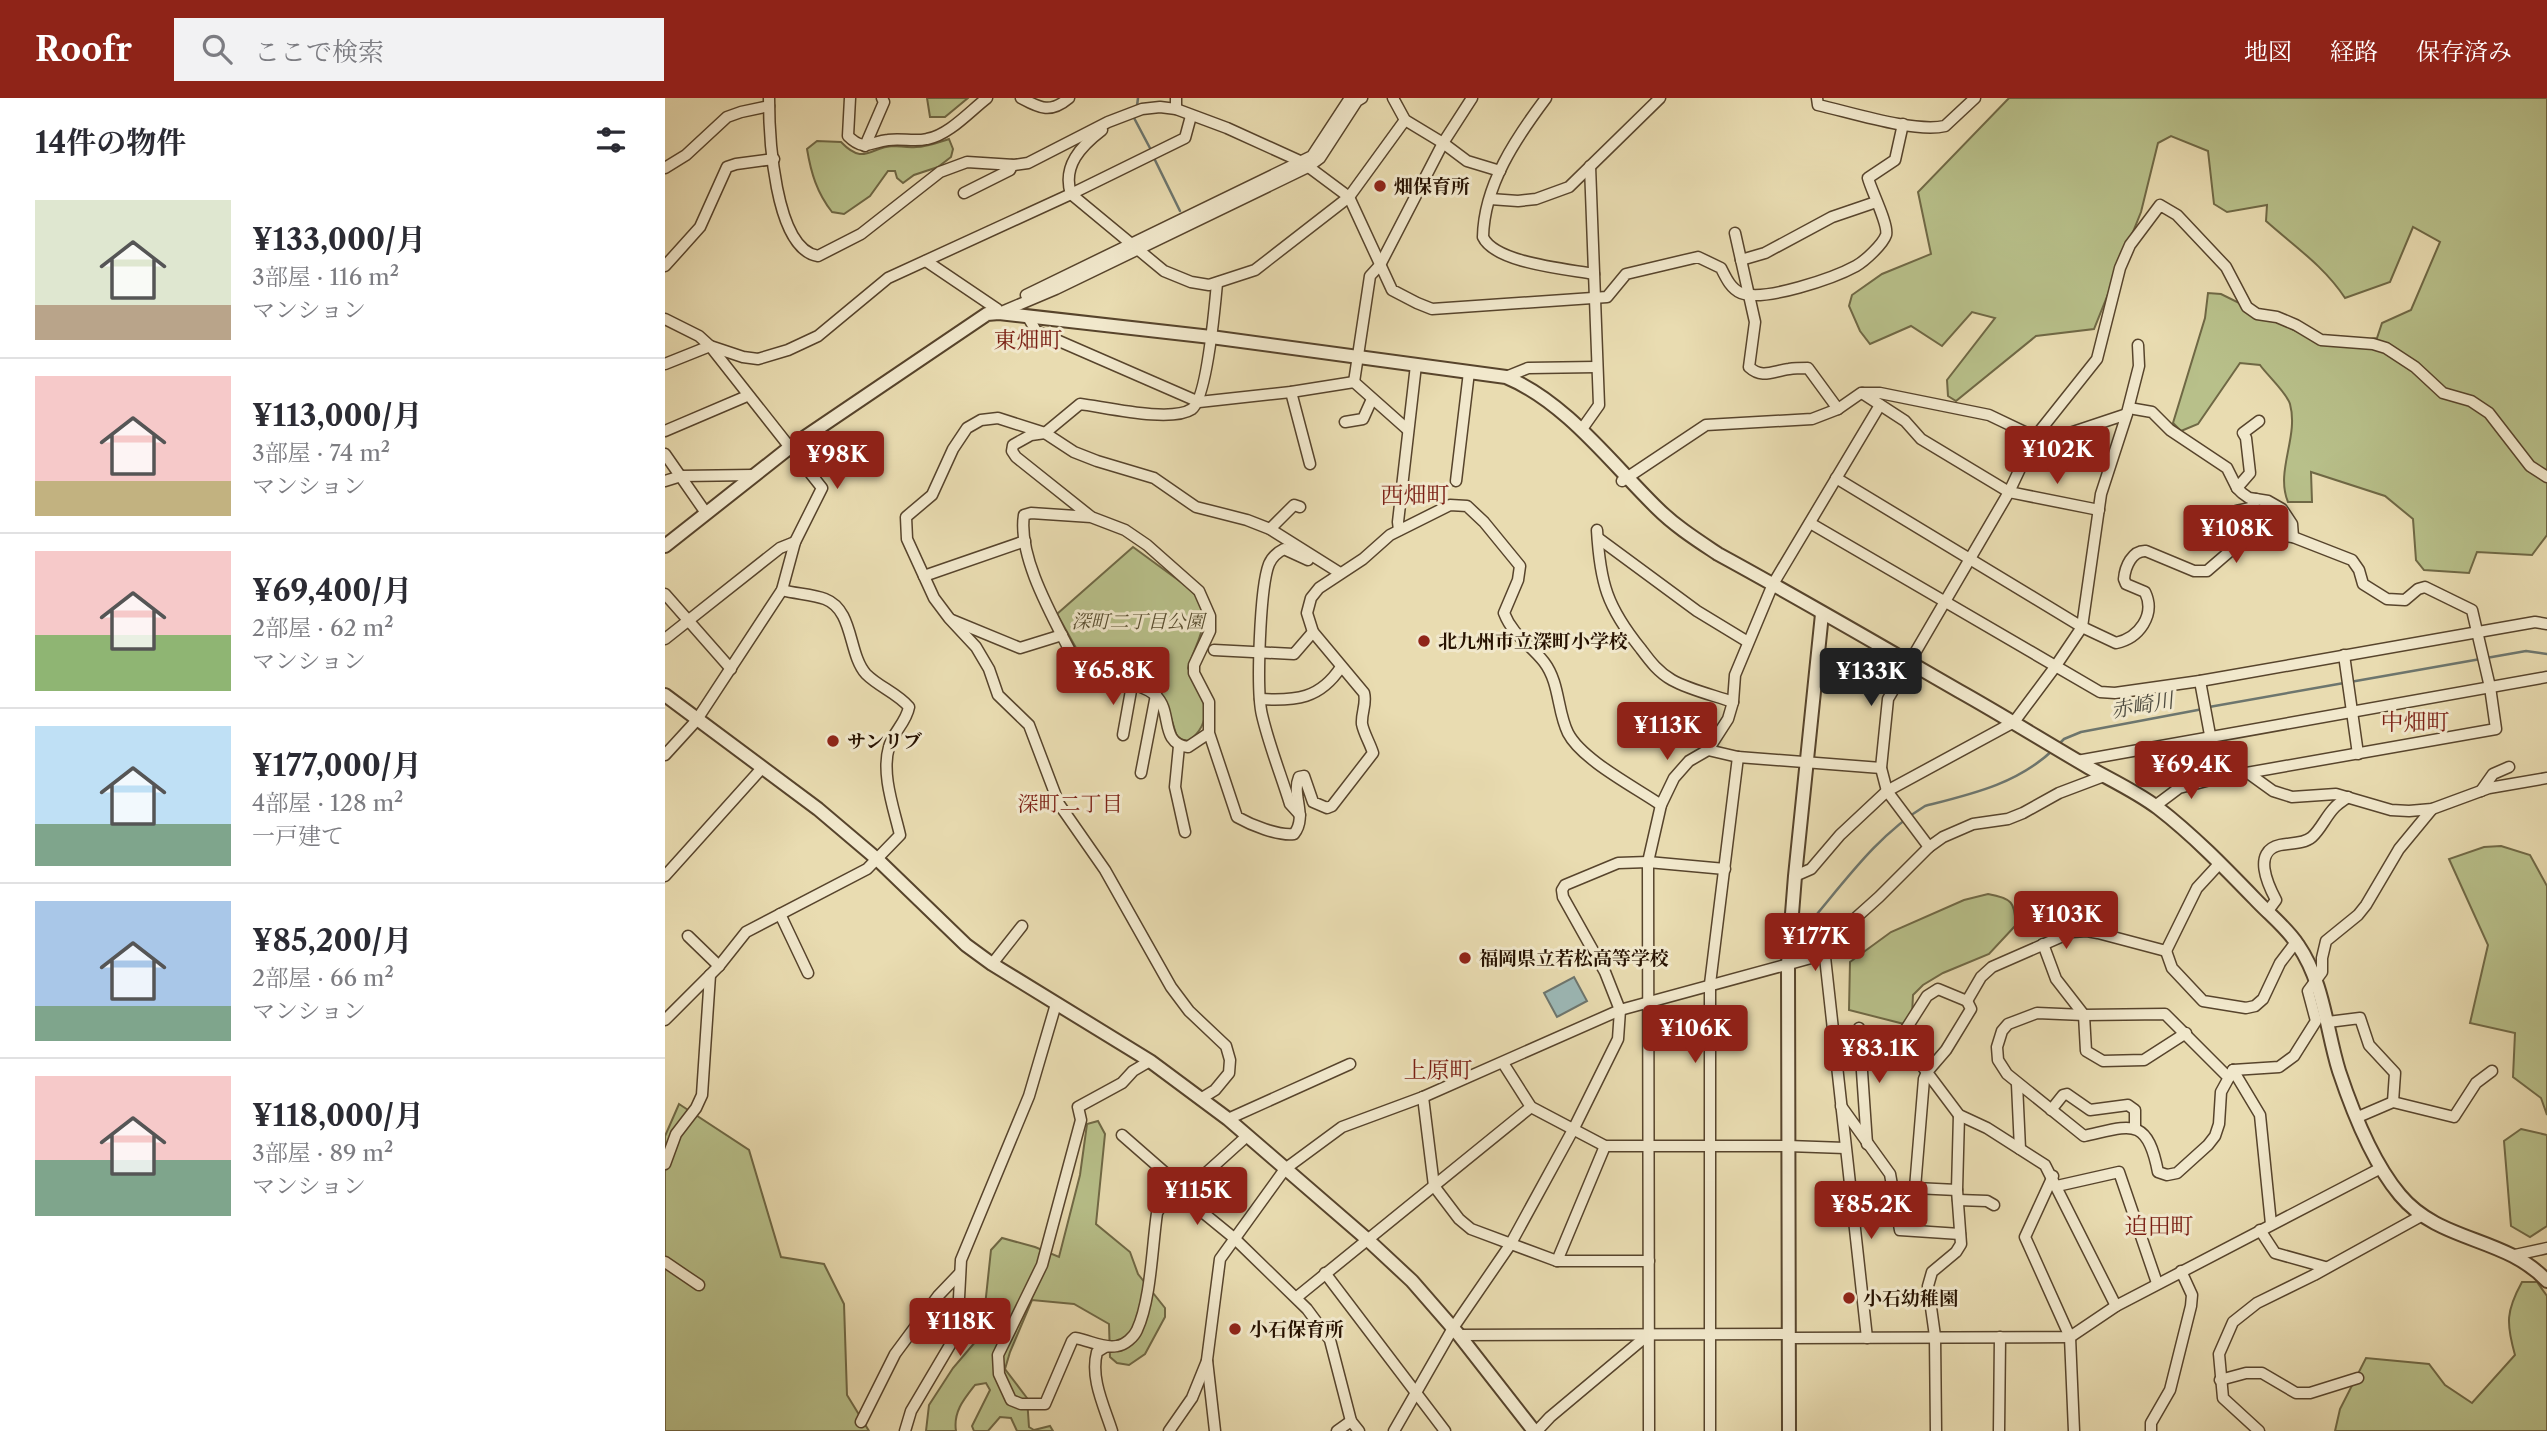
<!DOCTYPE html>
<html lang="ja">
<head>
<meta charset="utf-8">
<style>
  :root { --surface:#fff; --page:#f2f2f3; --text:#2b2b33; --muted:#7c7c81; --line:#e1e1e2; --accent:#8f2418 }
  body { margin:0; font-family:"Libre Caslon Text","Noto Serif JP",serif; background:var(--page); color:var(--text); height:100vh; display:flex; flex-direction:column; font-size:26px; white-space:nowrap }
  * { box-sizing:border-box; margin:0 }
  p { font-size:23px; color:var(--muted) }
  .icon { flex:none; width:38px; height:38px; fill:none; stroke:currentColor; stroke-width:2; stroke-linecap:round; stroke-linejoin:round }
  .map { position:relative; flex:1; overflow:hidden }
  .panel { display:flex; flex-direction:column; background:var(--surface); width:665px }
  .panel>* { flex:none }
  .price { position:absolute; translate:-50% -60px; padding:0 16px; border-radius:7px; background:var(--accent); color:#fff; font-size:23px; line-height:46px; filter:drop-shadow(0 2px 4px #0008) }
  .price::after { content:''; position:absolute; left:50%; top:42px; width:21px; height:16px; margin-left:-10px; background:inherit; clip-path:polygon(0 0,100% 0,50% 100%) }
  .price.selected { background:#222; color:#fff }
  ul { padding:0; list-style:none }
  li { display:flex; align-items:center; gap:21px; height:175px; padding:0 35px }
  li+li { border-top:2px solid var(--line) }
  li span { display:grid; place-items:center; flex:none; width:196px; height:140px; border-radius:0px; color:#555 }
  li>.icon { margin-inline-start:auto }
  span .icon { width:84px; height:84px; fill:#fffc; stroke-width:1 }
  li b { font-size:30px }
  h2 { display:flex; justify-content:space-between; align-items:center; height:84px; padding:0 35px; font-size:30px }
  header { display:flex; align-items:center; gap:42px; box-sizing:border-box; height:98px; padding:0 35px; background:var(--accent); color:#fff }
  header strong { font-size:33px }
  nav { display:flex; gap:38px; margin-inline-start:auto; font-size:24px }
  .search { width:490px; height:63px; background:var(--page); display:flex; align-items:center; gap:18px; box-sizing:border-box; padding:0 24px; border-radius:0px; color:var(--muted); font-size:26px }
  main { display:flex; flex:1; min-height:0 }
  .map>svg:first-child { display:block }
</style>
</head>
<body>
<header>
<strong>Roofr</strong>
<div class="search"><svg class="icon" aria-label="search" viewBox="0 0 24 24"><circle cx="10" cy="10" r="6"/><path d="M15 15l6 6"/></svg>ここで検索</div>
<nav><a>地図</a><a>経路</a><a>保存済み</a></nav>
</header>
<main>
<section class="panel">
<h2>14件の物件<svg class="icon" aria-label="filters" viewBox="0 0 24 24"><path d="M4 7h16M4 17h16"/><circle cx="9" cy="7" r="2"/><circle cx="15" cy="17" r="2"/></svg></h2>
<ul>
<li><span style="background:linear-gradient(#dfe7d0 75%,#b9a48a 0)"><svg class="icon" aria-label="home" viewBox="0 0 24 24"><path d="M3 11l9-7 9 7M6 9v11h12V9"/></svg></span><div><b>¥133,000/月</b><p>3部屋 · 116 m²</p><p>マンション</p></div></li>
<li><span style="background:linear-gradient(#f6c9c9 75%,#c2b280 0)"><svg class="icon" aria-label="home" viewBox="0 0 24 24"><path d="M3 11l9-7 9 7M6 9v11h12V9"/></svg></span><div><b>¥113,000/月</b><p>3部屋 · 74 m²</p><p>マンション</p></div></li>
<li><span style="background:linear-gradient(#f6c9c9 60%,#8fb573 0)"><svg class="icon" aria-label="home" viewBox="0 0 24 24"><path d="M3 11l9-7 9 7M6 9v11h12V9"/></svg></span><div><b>¥69,400/月</b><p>2部屋 · 62 m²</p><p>マンション</p></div></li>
<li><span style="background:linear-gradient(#bfe0f5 70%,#7fa58c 0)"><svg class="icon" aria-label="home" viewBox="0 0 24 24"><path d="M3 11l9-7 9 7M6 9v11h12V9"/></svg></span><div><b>¥177,000/月</b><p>4部屋 · 128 m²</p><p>一戸建て</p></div></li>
<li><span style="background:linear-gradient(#a9c7e8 75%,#7fa58c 0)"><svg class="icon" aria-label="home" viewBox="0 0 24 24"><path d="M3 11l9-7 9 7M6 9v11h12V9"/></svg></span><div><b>¥85,200/月</b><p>2部屋 · 66 m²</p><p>マンション</p></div></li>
<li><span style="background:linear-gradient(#f6c9c9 60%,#7fa58c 0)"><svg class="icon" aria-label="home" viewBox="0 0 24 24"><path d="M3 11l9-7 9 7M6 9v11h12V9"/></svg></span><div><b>¥118,000/月</b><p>3部屋 · 89 m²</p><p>マンション</p></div></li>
</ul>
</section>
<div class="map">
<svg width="1882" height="1333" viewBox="0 0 1882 1333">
  <rect width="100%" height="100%" fill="#e9dcb1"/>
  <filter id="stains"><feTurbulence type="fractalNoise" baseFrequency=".00286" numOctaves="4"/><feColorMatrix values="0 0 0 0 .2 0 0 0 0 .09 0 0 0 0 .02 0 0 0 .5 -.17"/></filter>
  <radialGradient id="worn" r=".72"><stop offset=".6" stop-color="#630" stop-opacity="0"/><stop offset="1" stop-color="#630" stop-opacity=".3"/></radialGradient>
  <g fill="#b8c08a" stroke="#6f6845" stroke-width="2">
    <path d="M262,0h41l-23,19h-15z"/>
    <path d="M1344,0h538v437l-15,20 -55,-3 -8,21 -45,-3 -8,-10 -3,-41 -28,-23 -74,-24 1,30h-24c-13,-31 11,-65 2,-98 -3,-11 -23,-29 -30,-39l-20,-2 -42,61 -17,7 -8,-8 32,-105 3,-25 13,1 103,51 53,-7 5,-15 29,-13 29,-68 -27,-15 -23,55 -45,16c-21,-32 -51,-52 -79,-77l1,-16 -40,7 -13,-8 -6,-53 -37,-15 -13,7 -17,69 -47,117 -58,7 -80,65 -8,-5 -1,-16 48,-62 -23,-6 -30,34 -31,-20 -41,18 -10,-13 -11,-25 3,-11 30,-21 49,-20 -13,-62z"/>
    <path d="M284,41l4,10 -2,8 -13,10 -24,8 -11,8 -6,-5 -2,-7h-7l-18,25 -26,18 -12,-2c-15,-19 -21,-39 -25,-63l10,-8 24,1c23,24 29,5 52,4 7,0 15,2 23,1 11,0 23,-5 33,-8z"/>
    <path d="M468,449l56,41c29,28 8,50 -1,80 13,27 30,50 1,73l-11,-2c-8,-20 -9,-42 -28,-53l-65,-22 -28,-50z"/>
    <path d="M1836,748l29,9 17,31v229l-6,-17 -28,-21 2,-44 -45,-10 18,-78 -39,-86 35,-12z"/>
    <path d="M1323,796c23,4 28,8 27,32l-26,28 -46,19 -20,12 -10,10 -1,20 -4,10 -59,-15 1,-48 41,-30 73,-32z"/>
    <path d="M14,1006l70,46 32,107 43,7 20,40 3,91 22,36h-204v-295z"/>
    <path d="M433,1023l7,13 -9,90 34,28 8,22 27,34v9l-20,37 -16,11 -12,-2 -7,-6 -1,-33 -35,-20 -42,-4 -22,52 -5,17 22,29 2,29 5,3 16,-4 3,5h-36l-6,-13 -11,-1 -12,14h-14l-2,-5 18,-36 -4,-7 -11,2c-11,14 -22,27 -19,46h-30l3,-26 24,-37 29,-34 9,-84 11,-12 33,9 24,10 21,-82 7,-51z"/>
    <path d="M1856,1031l26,6v91l-17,11 -19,-11 -7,-85z"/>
    <path d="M1857,1184h15l10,14v135h-212l5,-22 26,-51 63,6 16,21 27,18 43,-48c-9,-32 -9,-44 7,-73z"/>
  </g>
  <path fill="#9cb9b7" stroke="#6d766e" stroke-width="2" d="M909,879l13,24 -30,16 -13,-24z"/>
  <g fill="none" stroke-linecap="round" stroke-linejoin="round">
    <g stroke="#6d766e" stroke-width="2.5">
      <path d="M472,8l1,-8"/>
      <path d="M468,18l18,34"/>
      <path d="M488,58l27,55"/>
      <path d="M1685,584l176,-31 21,3"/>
      <path d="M1544,609l135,-24"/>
      <path d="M1393,647l6,-6 17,-7 122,-23"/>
      <path d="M1142,828c36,-42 70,-91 118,-120 47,-12 92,-22 128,-56"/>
    </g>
    <g stroke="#57442c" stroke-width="13">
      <g id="minor">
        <path d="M104,0c0,36 5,151 49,158l43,-22 79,-62 27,-10 47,3 14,-2 80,-41 34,-13 18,-2 16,2 51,19 75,34 47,35 43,93 25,13 15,6 175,-12 19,-23 72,-17 23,11c5,10 10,21 20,25 24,9 93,-15 115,-27 9,-5 27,-22 30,-31 3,-10 -15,-45 -18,-57l27,-18 8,-36"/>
        <path d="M185,0l-2,38c16,16 22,6 40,4 14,-2 26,2 39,-1 22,-4 43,-28 60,-41"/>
        <path d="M356,0c19,10 29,16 48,0"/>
        <path d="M728,0l12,22 38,23 24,18 33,10"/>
        <path d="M881,0c-30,40 -62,87 -63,139 12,26 84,32 111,37"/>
        <path d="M1152,0l1,7c32,7 96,28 127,21l30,-28"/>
        <path d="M511,11v-11"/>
        <path d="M437,32c-21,16 -40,36 -31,64l93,77 27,11 18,3 46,-15 94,-73 56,-77"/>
        <path d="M200,48l19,-44 -2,-4"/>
        <path d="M0,70l21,-13 41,-38 14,-5 28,-6"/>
        <path d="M299,95l46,-23 2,-5"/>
        <path d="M825,101l28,2 18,-2 33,-12 91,-89"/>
        <path d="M1070,135l20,89 -6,45c13,12 24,4 40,2 6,-1 13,-1 19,-1l30,41"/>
        <path d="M1076,162l24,-7 67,-36 44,-15"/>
        <path d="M261,163l71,48 2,4 57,-24 252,-122 12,-9 37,-57 5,-3"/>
        <path d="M0,168l35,-39 27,-60 9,-3 38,-5"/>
        <path d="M361,197l286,-139 38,-58"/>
        <path d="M363,219l8,14 163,71 92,-10 63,-10"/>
        <path d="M0,221l34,17 11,10 112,142 -27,54 -13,48 -86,131 -31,34"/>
        <path d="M0,266l45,-18 33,11 15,2 30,-9 30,-14 70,-58 183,-84 114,-56 6,-22"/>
        <path d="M841,279l22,-9 68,-1"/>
        <path d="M689,284l16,-106 10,-11 63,-122 29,-45"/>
        <path d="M689,284l54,48"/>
        <path d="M626,294l19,72"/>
        <path d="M1197,295l43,28 16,18 88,53 90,18"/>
        <path d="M1464,310l23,4 18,18 57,38 10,20 5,5 7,5 19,3 14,8 10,15 1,13"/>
        <path d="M1462,315l12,-47 -1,-21"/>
        <path d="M680,324l18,-3 9,-20"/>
        <path d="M917,331l17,-24 -9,-239"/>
        <path d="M0,333l82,-35"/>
        <path d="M0,356l41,59"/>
        <path d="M1171,380l246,149 34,16c23,-5 40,-28 29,-51l-19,-8 -2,-5c1,-12 8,-29 22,-28l48,20h13l37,-32 18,-5 31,3 59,23 7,10 4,14 24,15 18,1 13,-11 7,-2 47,23 18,77 6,42 -278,49 -39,10 -24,18"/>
        <path d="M0,383l16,-5 73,-1"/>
        <path d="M791,383l13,-109"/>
        <path d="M957,383l84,-56 106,-6 26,-10 23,-16h19l109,22 46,22 14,3 78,-26 -26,80 -19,133 -27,40 -41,55 -127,69 -47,44 -29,34 -16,7"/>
        <path d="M1572,390l13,-15 -4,-35 -3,-5 16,-12"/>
        <path d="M425,418l-74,-59 -4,-6 1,-6 18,-10 14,-2 35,-29c25,3 91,19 112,5 15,-11 23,-104 25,-126"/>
        <path d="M1145,425l290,169 15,1 85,-12 335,-59 12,2"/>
        <path d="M605,431l24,-24 6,2"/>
        <path d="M734,432l-1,-8 18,-157"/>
        <path d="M932,432c3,53 10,77 44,119 9,12 17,23 31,31 18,10 41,15 61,22"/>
        <path d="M933,440l99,73 51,31"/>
        <path d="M1574,446l-16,-22c6,-14 18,-10 29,-15l4,-8"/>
        <path d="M259,478l101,-35"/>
        <path d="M0,496l66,75"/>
        <path d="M287,522l68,28 42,-13"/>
        <path d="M0,541l115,-91 15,-6"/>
        <path d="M549,552l80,4 19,-22"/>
        <path d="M1679,557l14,99"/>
        <path d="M1535,583l18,97"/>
        <path d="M595,601c36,2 60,0 81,-32"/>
        <path d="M544,635l-21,14c-29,-4 -15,-35 -32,-51 -16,-16 -60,-16 -80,-33 -19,-39 -59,-104 -52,-148l7,-2 60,4 34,13 22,15 52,46 11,25v15l-16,34v8l15,29v31l28,84c14,8 41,19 57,17 14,-18 -3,-38 5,-57l5,-1 9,26 14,6 5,-2 41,-53c-3,-10 -9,-19 -11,-29 -1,-11 5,-20 2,-31l-51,-61 -6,-19 4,-15 8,-10 44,-29 27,-24 60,-30 17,1 17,16 36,44 -2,14 -14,33c9,23 26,31 40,49 16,21 13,49 24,71 14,27 67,54 93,72"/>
        <path d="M458,637l9,-50"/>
        <path d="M514,648l-4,41 10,45"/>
        <path d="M1043,652l30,7 143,11"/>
        <path d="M1412,663l470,-84"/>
        <path d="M476,675l15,-78"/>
        <path d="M1583,675l25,18 19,6 44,-3 55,16 18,1 23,-2 57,-21 58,-10"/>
        <path d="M1816,693l12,-17 16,-7"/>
        <path d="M635,717l-10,-11c-9,-29 -21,-59 -28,-89 -6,-25 -2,-128 7,-151 3,-7 9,-12 15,-15l24,11"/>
        <path d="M1264,749l-42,-56 -6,-23 7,-69 121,-207 26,-55 62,-78 23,-91 10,-23 30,-40 17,10 49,52 21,40 10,7 20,3 19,8 25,15 52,4 13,4 29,19 28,26 28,8 18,12 41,53 17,11"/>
        <path d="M0,778l97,-108"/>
        <path d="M1602,814l9,-12c-8,-15 -24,-49 4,-55 10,-2 24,-1 32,-8 9,-8 14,-21 23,-30 4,-4 9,-7 13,-10"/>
        <path d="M115,816l28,59"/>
        <path d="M23,838l31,30"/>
        <path d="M1378,846l13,35 28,36 2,36 17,10 41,-1 42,-27"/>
        <path d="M1156,849l4,10 42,381"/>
        <path d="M1501,853l6,17 31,33 43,7 9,-2 8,-7 17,-36 16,-21"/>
        <path d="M327,866l30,-38"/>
        <path d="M0,922l54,-54 27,-34 121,-63 33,-34c-6,-26 -19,-61 -11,-88 4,-15 17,-24 20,-40 -12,-14 -30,-20 -43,-33 -18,-20 -12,-64 -41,-75 -13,-5 -29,-5 -43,-9"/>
        <path d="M1663,924l32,-4 9,27 26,28 -2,29"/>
        <path d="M1194,930l8,116"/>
        <path d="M1241,931l21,-33 11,-7 29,12 14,-24 11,-10 80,-35 15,-1 11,2 68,18 31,-63 23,-25"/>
        <path d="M1241,931l17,38 36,48 28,13 58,37 71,141"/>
        <path d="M485,963l-17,10 -11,12 -44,24 3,13 -39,145 -44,90 1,19 12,26 10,4h24l27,-63 3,-3c14,2 28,11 42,8 8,-1 17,-9 20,-16 14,-30 15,-83 20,-117l3,-5 26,-17 61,-55"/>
        <path d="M838,965l28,44 74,39h183l57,2"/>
        <path d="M1568,972l46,-3 15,-11 22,-35 -8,-30 14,-19v-14l4,-17 32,-26 8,-10 33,-56 33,-40"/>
        <path d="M1568,972l27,45 11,109"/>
        <path d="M1564,980l-64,-64 -81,1 -47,-2 -29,11 -6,7 -5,16 1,13 9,14 77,62c46,-10 63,-21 74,36l9,3 10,-2 31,-28 7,-9 4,-12 2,-32 12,-22"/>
        <path d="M1352,986l3,65"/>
        <path d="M758,999l11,89 25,33 12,10 86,32h92"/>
        <path d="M537,1000l13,-8 14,-17 1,-13 -4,-14 -37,-35 -18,-24 -66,-117 -46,-66 -30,-79 -31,-30 -9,-26 -13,-22 -27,-29 -15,-20 -27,-59 -1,-22 26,-22 21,-46 14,-21 14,-8 17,-2 47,15 29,19 23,9 57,17 42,29 51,13 23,9 70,44"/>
        <path d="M1176,1008l49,68 10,56 60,4"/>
        <path d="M1386,1012l12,-15 4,-1 23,16 38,-5 7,5v18"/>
        <path d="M1693,1019l35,-15 61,15 22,-34 16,-12"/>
        <path d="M563,1021l122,-55"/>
        <path d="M457,1037l64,56 15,20 33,27 73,71 23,31 21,81 8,10"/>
        <path d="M0,1066l11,-30 20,-26 6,-13 8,-120"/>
        <path d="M1388,1078l-28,61 45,100 4,94"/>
        <path d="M1392,1088l62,-14 38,111"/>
        <path d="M1292,1092l-42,-2 9,-109 3,-7 19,-22 25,-41 -4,-8"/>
        <path d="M1293,1102l29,1 7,4"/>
        <path d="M1595,1132l15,23 50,14"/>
        <path d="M1850,1157l32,-7"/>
        <path d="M892,1163l48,-115"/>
        <path d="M0,1164l34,23"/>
        <path d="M660,1175l120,158"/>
        <path d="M632,1199l234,-190"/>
        <path d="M794,1237l330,-1"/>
        <path d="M1124,1240l281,-1 46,-31 265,-138"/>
        <path d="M440,1249l-8,5c-7,26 7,54 15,79"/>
        <path d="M1555,1282l26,-7h16l34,20h14l48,-15"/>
        <path d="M196,1324l34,-68 43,-58 21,-22"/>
        <path d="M240,1333l6,-20 39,-66 8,-28 3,-57 68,-164 27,-92"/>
        <path d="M504,1333l23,-33 15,-37"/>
        <path d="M550,1333l-8,-71 13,-101 65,-90 57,-42 81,-30 197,-87 191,-52 68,-61 50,-50 14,-10 30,-13 35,-5 15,-6 36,-20 45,-17"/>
        <path d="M672,1333l14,-10"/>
        <path d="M729,1333l59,-103 57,-83 64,-117 44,-89 2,-29 -15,-38 -42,-75 -1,-7 3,-5 53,-22 30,-1 77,7"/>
        <path d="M872,1333l13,-14 99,-83"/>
        <path d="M984,1333l-1,-569 13,-57 13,-27 15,-17 19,-11 20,-31 5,-17 2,-27 38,-91 107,-179"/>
        <path d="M1045,1333v-447l28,-227"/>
        <path d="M1271,1333l-1,-95 -7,-50 4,-14 24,-20 5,-8 -4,-54 2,-75"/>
        <path d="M1334,1333l1,-94"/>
        <path d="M1486,1333v-8l19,-33 21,-84 1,-11 -11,-24"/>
        <path d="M1594,1333l-36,-33 -4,-44 14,-32 24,-19 57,-28 107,-59"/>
      </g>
    </g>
    <g stroke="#57442c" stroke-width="16">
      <g id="tertiary">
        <path d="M0,448l124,-98 198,-134 12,-1 212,24 295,40c60,25 105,86 151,131 18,18 40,32 61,46 81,44 161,91 241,137 43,24 86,51 129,76 23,13 49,25 70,41 35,27 66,59 97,91 14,15 32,29 43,46 26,38 28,84 41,126 13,39 34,92 61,124 40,48 105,41 147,86"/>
        <path d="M0,597l153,114 59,50 89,86 26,19 158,97 78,58 140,121 44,41 47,54 75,96"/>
        <path d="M1124,1333l-1,-467 7,-88 27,-262"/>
      </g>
    </g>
    <use href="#minor" stroke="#f1e8cc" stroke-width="10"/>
    <use href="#tertiary" stroke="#f1e8cc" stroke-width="12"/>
  </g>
  <g fill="#8f2418" stroke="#f1e8cc" stroke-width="2.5">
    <circle cx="715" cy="88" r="7"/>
    <circle cx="759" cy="543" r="7"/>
    <circle cx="168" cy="643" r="7"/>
    <circle cx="800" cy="860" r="7"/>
    <circle cx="1184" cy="1200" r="7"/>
    <circle cx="570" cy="1231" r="7"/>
  </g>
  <g text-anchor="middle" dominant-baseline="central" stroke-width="6" stroke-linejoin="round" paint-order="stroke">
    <g font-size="19" font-weight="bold" fill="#261100" stroke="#f1e8cc" text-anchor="start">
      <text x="729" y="88">畑保育所</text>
      <text x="773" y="543">北九州市立深町小学校</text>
      <text x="182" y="643">サンリブ</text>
      <text x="814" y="860">福岡県立若松高等学校</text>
      <text x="1198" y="1200">小石幼稚園</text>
      <text x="584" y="1231">小石保育所</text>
    </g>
    <g font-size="19" font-style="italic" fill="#594e30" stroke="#f1e8cc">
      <text x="473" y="523">深町二丁目公園</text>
    </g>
    <g font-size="21" font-style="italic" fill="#4f4c40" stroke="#f1e8cc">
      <text transform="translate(1477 607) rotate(-10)">赤崎川</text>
    </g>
    <g font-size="21" fill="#7a1f14" stroke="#f1e8cc">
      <text x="405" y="705">深町二丁目</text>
    </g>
    <g font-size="23" fill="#7a1f14" stroke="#f1e8cc">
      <text x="363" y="242">東畑町</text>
      <text x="750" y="397">西畑町</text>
      <text x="1750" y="624">中畑町</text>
      <text x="773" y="972">上原町</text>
      <text x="1494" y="1128">迫田町</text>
    </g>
  </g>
  <rect width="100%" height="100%" filter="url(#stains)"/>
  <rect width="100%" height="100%" fill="url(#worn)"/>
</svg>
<b class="price" style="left:1392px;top:388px">¥102K</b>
<b class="price" style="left:172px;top:393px">¥98K</b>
<b class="price" style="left:1571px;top:467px">¥108K</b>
<b class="price" style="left:448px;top:609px">¥65.8K</b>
<b class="price selected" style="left:1206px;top:610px">¥133K</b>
<b class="price" style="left:1002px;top:664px">¥113K</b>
<b class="price" style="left:1526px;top:703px">¥69.4K</b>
<b class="price" style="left:1401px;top:853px">¥103K</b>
<b class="price" style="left:1150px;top:875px">¥177K</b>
<b class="price" style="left:1030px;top:967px">¥106K</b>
<b class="price" style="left:1214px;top:987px">¥83.1K</b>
<b class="price" style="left:532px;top:1129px">¥115K</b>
<b class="price" style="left:1206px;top:1143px">¥85.2K</b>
<b class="price" style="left:295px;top:1260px">¥118K</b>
</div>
</main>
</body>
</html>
